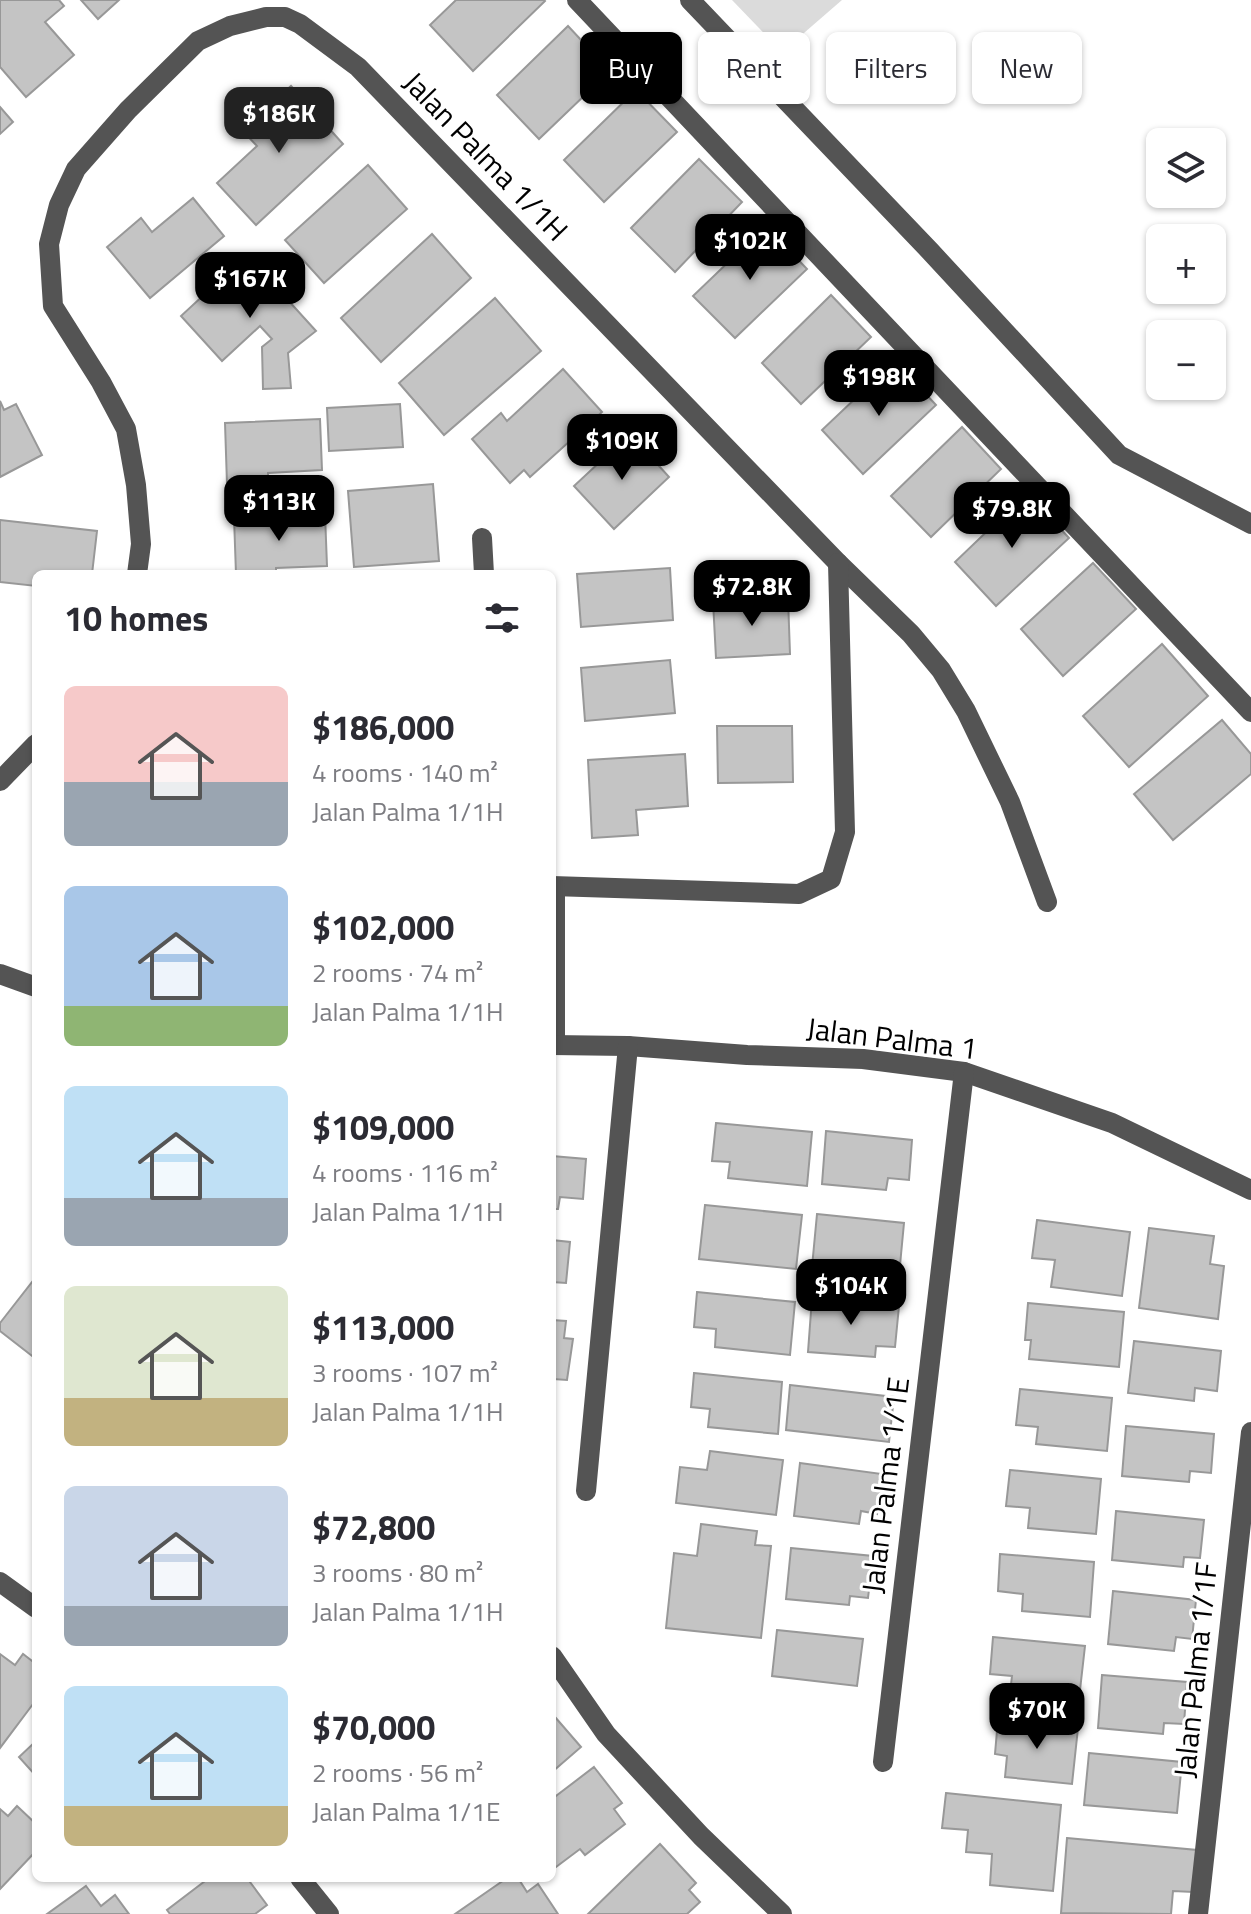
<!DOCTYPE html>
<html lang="en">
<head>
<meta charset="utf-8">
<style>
  :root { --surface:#fff; --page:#f7f7f7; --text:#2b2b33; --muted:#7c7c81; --accent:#000 }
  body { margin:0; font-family:"Titillium Web",sans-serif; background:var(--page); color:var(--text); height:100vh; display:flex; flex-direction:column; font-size:30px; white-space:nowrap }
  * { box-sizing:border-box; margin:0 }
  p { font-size:26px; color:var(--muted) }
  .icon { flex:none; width:44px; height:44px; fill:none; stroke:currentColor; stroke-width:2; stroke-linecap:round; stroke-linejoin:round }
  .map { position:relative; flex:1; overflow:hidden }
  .side { position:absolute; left:32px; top:570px; width:524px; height:1312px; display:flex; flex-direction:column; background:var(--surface); border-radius:12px; box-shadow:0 2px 6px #0004 }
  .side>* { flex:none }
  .hud { position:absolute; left:580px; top:32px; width:550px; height:72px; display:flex; gap:16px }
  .buttons { position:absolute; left:1146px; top:128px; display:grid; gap:16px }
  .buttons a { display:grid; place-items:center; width:80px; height:80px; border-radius:12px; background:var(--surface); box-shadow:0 2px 6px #0004; font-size:40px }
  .price { position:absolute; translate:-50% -68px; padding:0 18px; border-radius:16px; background:var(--accent); color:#fff; font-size:26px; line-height:52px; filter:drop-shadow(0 2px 4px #0008) }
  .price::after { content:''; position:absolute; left:50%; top:48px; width:24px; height:18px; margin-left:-12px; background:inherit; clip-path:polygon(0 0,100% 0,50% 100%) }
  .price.current { background:#222; color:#fff }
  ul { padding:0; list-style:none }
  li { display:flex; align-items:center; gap:24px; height:200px; padding:0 32px }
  li span { display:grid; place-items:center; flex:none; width:224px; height:160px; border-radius:12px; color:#555 }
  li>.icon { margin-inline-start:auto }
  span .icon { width:96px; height:96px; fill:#fffc; stroke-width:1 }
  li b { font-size:34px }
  h2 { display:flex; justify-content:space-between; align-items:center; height:96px; padding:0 32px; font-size:34px }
  .tag { padding:0 28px; border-radius:12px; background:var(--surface); box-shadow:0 2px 6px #0004; font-size:28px; line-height:72px }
  .tag.current { background:var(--accent); color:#fff }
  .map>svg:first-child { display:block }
</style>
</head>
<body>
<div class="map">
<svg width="1251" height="1914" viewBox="0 0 1251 1914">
  <rect width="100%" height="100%" fill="#fff"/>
  <path fill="#dbdbdb" d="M732,0h110l-60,52z"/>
  <g fill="#c4c4c4" stroke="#989898" stroke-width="2">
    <path d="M0,0h59l5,6 -19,16 29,33 -48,42 -26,-30z"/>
    <path d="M81,0h38l-21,19z"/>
    <path d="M456,0h88l1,1 -72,70 -43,-46z"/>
    <path d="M568,26l42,45 -71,68 -42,-44z"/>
    <path d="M291,86l52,58 -87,81 -39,-42 40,-37 -15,-16z"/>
    <path d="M636,90l41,42 -73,70 -40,-42z"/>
    <path d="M0,107l13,15 -13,12z"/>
    <path d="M699,159l43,43 -67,70 -44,-44z"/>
    <path d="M368,165l39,44 -83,74 -39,-43z"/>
    <path d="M193,198l31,38 -74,62 -43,-51 34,-29 11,14z"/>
    <path d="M766,226l41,43 -72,69 -42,-42z"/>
    <path d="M432,234l39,44 -90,84 -40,-44z"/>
    <path d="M247,255l69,76 -28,22 3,35 -28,1 -1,-42 10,-8 -12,-13 -38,35 -41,-45z"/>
    <path d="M831,295l40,42 -70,67 -39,-41z"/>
    <path d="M495,298l46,53 -97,84 -45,-52z"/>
    <path d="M895,361l41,44 -73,69 -41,-44z"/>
    <path d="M563,369l39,43 -72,65 -6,-7 -14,13 -38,-44 29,-26 6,8z"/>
    <path d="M0,401l4,9 12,-6 26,51 -42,22z"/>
    <path d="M400,404l3,43 -74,4 -2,-43z"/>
    <path d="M320,419l2,51 -54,3v9l-41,2 -2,-61z"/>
    <path d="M962,427l39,42 -70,68 -40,-41z"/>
    <path d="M630,434l39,43 -55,52 -40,-43z"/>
    <path d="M433,484l6,77 -85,6 -6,-76z"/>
    <path d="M1027,493l42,45 -73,68 -41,-44z"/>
    <path d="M325,514l2,52 -51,2v6h-40l-2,-57z"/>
    <path d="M0,520l97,11 -5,43h-56v12l-36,-4z"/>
    <path d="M1093,563l43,46 -73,67 -42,-47z"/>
    <path d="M670,568l3,52 -92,7 -4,-53z"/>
    <path d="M788,598l2,56 -74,4 -3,-57z"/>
    <path d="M1162,644l46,52 -79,71 -46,-51z"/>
    <path d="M670,660l5,53 -90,8 -4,-53z"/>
    <path d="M1222,720l29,34v20l-78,66 -39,-46z"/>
    <path d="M717,726h75l1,56 -75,1z"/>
    <path d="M685,754l3,52 -52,4 2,25 -46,3 -4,-78z"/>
    <path d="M716,1123l96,9 -5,54 -79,-8 2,-16 -18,-1z"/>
    <path d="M826,1131l86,9 -3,40 -21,-2 -2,12 -64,-6z"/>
    <path d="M552,1156l34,3 -3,40 -23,-2 -2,12h-6z"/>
    <path d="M705,1205l97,10 -6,54 -97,-10z"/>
    <path d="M817,1214l87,9 -4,42 -21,-3 -1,12 -66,-7z"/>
    <path d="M1037,1220l93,12 -8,64 -71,-9 4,-27 -23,-2z"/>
    <path d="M1149,1228l65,8 -4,28 14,2 -6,53 -79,-11z"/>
    <path d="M552,1240l18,2 -4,41 -14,-1z"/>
    <path d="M36,1277v82l-36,-28v-8z"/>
    <path d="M697,1292l98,10 -5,53 -75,-8 1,-18 -22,-2z"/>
    <path d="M812,1298l87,8 -4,41 -19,-1 -1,11 -67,-5z"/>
    <path d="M1028,1303l96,9 -5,55 -90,-8 2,-19h-6z"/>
    <path d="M552,1320l14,1 -2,17 9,1 -6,41 -14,-1 -1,6z"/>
    <path d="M1134,1341l87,10 -4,40 -22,-3 -1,13 -66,-8z"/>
    <path d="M694,1373l88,9 -4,52 -70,-7 2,-18 -19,-2z"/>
    <path d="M790,1385l104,12 -5,45 -103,-12z"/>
    <path d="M1020,1389l92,9 -5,53 -71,-7 2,-17 -22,-2z"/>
    <path d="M1126,1426l88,8 -3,39 -21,-2 -1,11 -67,-6z"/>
    <path d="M710,1451l73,9 -7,55 -100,-12 4,-36 27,3z"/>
    <path d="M800,1463l82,11 -5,40 -16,-3 -2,13 -65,-8z"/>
    <path d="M1010,1470l91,9 -5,55 -68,-6 2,-20 -24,-2z"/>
    <path d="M1116,1511l88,9 -4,38 -16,-1 -1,10 -71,-7z"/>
    <path d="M701,1524l56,7 -2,14 16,1 -10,92 -95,-10 8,-75 23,3z"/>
    <path d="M791,1548l82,8 -5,42 -18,-2 -1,9 -63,-6z"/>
    <path d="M1000,1554l94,8 -4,55 -68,-6 1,-17 -25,-3z"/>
    <path d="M1113,1591l83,9 -4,39 -16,-2 -2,14 -66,-7z"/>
    <path d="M777,1630l86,9 -6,47 -85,-10z"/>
    <path d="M993,1637l92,9 -6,53 -69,-6 2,-17 -22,-2z"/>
    <path d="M0,1654l15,11 8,-11 13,10v36l-36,48z"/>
    <path d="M1102,1675l85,7 -3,42 -20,-1 -1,11 -65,-6z"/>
    <path d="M555,1717l26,30 -29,25v-53z"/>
    <path d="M998,1719l80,9 -6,56 -67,-7 2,-21 -12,-2z"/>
    <path d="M36,1741v35l-17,-19z"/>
    <path d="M1089,1753l93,9 -5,51 -93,-8z"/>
    <path d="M594,1767l28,36 -8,6 11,15 -40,31 -5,-6 -28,21v-71z"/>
    <path d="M946,1793l115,12 -8,86 -63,-6 2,-31 -26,-2 2,-22 -26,-2z"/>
    <path d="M17,1806l19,18v27l-36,38v-80l8,7z"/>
    <path d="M1067,1838l130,12 -4,42 -20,-1 -2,23 -110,-1z"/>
    <path d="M660,1844l36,39 -7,7 11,12 -13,12h-99z"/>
    <path d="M209,1878h38l20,27 -12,9h-85l-3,-4z"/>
    <path d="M507,1878h11l9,14 11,-8 20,30h-103z"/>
    <path d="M86,1886l15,20 14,-11 14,19h-82z"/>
  </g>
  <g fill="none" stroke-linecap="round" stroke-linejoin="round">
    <g stroke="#545454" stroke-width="20">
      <path d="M577,0l674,712"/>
      <path d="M690,0l240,251 189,204 132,69"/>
      <path d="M482,538l2,36"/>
      <path d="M137,574l4,-30 -5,-59 -10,-56 -25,-47 -48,-76 -4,-62 10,-39 17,-36 52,-59 70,-69 32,-15 36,-9h19l15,7 58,43 480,496 73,71 30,36 25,41 44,91 37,100"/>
      <path d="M0,781l36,-37"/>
      <path d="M552,886l247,8 32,-15 14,-47 -7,-269"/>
      <path d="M555,887v158"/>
      <path d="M0,974l36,13"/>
      <path d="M552,1045l76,1 119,9 116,4 101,13 148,51 139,67"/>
      <path d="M586,1491l42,-445"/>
      <path d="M0,1582l36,26"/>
      <path d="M552,1656l54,78 95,102 81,78"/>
      <path d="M883,1762l81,-690"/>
      <path d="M300,1878l29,36"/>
      <path d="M1198,1914l53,-482"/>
    </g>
  </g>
  <g text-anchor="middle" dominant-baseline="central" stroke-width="6" stroke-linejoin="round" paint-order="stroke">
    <g font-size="30" fill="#000" stroke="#fff">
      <text transform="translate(486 156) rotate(46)">Jalan Palma 1/1H</text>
      <text transform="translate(892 1038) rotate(7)">Jalan Palma 1</text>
      <text transform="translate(885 1485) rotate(-83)">Jalan Palma 1/1E</text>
      <text transform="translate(1195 1670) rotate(-84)">Jalan Palma 1/1F</text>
    </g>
  </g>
</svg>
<div class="buttons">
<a><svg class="icon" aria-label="layers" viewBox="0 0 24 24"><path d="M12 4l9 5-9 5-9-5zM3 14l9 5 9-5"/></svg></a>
<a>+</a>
<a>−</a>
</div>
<b class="price current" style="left:279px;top:155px">$186K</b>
<b class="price" style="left:750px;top:282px">$102K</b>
<b class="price" style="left:250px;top:320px">$167K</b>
<b class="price" style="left:879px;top:418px">$198K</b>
<b class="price" style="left:622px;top:482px">$109K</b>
<b class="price" style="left:279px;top:543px">$113K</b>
<b class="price" style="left:1012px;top:550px">$79.8K</b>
<b class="price" style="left:752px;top:628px">$72.8K</b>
<b class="price" style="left:851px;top:1327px">$104K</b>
<b class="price" style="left:1037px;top:1751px">$70K</b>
<div class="hud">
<a class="tag current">Buy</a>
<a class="tag">Rent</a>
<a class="tag">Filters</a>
<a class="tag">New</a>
</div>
<section class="side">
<h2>10 homes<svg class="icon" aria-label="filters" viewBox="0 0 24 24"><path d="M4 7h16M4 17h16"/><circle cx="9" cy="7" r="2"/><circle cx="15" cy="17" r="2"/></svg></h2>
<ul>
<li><span style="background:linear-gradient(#f6c9c9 60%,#9aa5b1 0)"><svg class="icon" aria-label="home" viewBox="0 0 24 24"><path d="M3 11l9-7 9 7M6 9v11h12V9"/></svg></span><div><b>$186,000</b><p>4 rooms · 140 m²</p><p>Jalan Palma 1/1H</p></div></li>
<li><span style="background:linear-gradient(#a9c7e8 75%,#8fb573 0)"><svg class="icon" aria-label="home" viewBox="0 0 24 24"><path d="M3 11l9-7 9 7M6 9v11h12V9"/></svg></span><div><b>$102,000</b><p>2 rooms · 74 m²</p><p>Jalan Palma 1/1H</p></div></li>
<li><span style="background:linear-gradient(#bfe0f5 70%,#9aa5b1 0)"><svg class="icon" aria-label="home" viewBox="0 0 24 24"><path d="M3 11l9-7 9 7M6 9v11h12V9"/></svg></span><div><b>$109,000</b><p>4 rooms · 116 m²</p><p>Jalan Palma 1/1H</p></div></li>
<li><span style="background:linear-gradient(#dfe7d0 70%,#c2b280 0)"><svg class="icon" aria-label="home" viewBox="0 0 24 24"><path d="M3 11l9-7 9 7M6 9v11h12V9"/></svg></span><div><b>$113,000</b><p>3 rooms · 107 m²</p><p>Jalan Palma 1/1H</p></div></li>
<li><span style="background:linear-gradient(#c9d6e8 75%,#9aa5b1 0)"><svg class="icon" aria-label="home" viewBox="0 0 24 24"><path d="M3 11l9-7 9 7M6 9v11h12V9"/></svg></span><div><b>$72,800</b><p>3 rooms · 80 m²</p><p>Jalan Palma 1/1H</p></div></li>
<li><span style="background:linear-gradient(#bfe0f5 75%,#c2b280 0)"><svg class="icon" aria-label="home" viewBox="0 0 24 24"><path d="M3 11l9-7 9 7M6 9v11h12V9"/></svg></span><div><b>$70,000</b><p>2 rooms · 56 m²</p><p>Jalan Palma 1/1E</p></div></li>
</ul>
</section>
</div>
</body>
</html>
